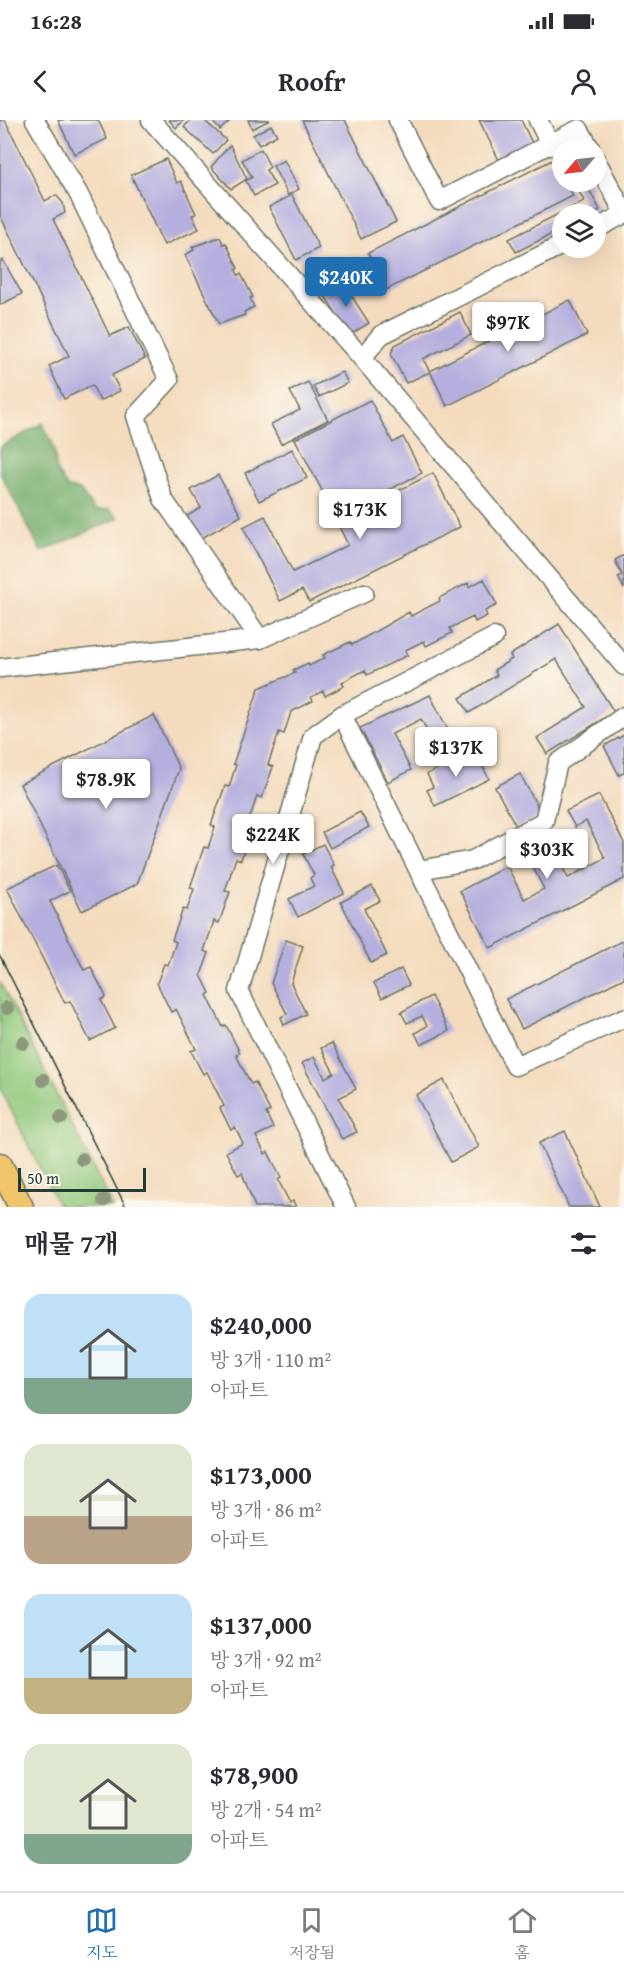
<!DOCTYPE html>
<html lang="ko">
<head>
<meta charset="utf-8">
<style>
  :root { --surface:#fff; --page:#f7f7f7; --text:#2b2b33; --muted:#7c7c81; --line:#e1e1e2; --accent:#1f6fb2 }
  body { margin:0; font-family:"Gentium Book Plus","Noto Serif KR",serif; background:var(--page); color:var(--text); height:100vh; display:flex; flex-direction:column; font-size:22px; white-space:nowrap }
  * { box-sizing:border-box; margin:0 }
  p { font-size:20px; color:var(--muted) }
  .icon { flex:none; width:33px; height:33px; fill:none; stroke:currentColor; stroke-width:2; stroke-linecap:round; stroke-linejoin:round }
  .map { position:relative; height:1087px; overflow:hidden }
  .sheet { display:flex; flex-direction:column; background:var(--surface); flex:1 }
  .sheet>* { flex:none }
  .needle { width:39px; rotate:242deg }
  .tools { position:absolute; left:552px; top:18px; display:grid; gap:12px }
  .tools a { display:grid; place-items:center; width:54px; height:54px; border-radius:50%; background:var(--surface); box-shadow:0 6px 24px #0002; font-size:30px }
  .scale { position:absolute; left:18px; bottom:15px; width:128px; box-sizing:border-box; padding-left:6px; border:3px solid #1f3d34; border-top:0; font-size:16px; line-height:21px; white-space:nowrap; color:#1f3d34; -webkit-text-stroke:4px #fbf7ec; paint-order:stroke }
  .price { position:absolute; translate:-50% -51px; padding:0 14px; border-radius:6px; background:#fff; color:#222; font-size:20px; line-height:39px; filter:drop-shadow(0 2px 3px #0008) }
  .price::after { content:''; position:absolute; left:50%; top:36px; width:18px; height:14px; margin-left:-9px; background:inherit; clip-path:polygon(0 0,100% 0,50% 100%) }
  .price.selected { background:var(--accent); color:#fff }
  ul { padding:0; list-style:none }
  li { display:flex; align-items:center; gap:18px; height:150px; padding:0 24px }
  li span { display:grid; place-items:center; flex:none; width:168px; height:120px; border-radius:18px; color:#555 }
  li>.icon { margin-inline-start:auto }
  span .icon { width:72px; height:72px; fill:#fffc; stroke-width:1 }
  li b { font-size:26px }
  h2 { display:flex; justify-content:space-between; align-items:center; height:72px; padding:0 24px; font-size:26px }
  .status { display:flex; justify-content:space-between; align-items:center; height:42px; padding:0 30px; background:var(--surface); direction:ltr }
  .status svg { height:16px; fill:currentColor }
  header { display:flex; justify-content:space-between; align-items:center; height:78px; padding:0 24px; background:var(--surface); font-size:27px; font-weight:600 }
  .tabs { display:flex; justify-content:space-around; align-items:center; height:84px; border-top:2px solid var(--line); background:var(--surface); font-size:16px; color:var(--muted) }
  .tabs a { display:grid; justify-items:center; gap:3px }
  .tabs .selected { color:var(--accent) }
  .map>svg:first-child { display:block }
</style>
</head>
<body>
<div class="status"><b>16:28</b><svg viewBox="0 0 49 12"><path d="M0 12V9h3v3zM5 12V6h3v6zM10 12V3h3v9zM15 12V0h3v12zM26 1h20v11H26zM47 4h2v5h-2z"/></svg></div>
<header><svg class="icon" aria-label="back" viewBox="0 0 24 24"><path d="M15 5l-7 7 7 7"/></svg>Roofr<svg class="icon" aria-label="person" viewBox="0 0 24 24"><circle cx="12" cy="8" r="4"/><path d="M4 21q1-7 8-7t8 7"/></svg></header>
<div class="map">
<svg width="624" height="1087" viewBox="0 0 624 1087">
  <rect width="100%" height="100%" fill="#fbf7ec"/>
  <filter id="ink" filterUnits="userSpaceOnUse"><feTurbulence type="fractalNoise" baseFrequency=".0167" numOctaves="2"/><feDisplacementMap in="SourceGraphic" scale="12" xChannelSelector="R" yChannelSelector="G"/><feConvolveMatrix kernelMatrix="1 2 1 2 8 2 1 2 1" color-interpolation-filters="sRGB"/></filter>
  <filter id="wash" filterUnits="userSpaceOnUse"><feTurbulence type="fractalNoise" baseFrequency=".008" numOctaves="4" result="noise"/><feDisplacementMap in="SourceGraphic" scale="24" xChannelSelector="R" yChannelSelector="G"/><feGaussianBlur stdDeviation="1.35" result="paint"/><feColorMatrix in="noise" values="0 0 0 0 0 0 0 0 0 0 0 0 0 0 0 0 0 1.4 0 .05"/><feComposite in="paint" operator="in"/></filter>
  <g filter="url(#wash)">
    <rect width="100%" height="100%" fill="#f4dbbe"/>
    <path fill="#90c77a" stroke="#588257" stroke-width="1.5" d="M0,862l113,225h-54l-59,-119z"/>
    <path fill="#74ac6a" stroke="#4a744f" stroke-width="1.5" d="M43,303l11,24 3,25 11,16 12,2 15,21 13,-2 11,9 -78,34 -41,-79v-26z"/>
    <g id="blocks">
      <g fill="#b4afde">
        <path d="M0,0h5l40,81 11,-6 7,8 2,10 -12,6 57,117 19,-9 16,32 -33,16 8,16 -20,10 -8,-16 -28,14 -15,-33 20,-10 -69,-141z"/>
        <path d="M58,0h40l9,19 -33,15z"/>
        <path d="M169,0h15l-8,8z"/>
        <path d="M191,0h13l22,20 -13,14 -29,-27z"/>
        <path d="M211,0h20l-11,10z"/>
        <path d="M248,0h22l-18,9z"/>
        <path d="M302,0h43l51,102 -35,17z"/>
        <path d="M479,0h42l12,25 -33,17z"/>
        <path d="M271,5l6,10 -18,10 -6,-10z"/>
        <path d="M230,25l17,34 -16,10 -20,-22z"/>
        <path d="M261,29l9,18 -4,3 9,15 -21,11 -8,-15 6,-4 -10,-17z"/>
        <path d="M166,39l11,24 4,-2 15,33 -4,1 7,14 -35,16 -33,-70z"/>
        <path d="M554,39l8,16v7h4l7,14 -187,94 -18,-37z"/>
        <path d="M284,40l15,29 -11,6 -15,-29z"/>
        <path d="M574,62h16l3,5 -4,2 11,21 -8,4h-30v15l-46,23 -7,-13 75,-38z"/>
        <path d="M292,75l27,53 -23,12 -27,-53z"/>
        <path d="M220,117l3,7 3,-1 12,25 -2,2 2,5 3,-1 12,23 -3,1 4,9 -10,5 1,3 -26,9 -34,-69 9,-5 -2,-3z"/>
        <path d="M3,140l19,34 -22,11v-43z"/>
        <path d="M330,143l10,15 -18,12 -10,-16z"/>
        <path d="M342,161l27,42 -19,12 -27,-42z"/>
        <path d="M570,180l17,35 -140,71 -17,-35z"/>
        <path d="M460,192l11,23 -48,24 7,13 -24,11 -15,-29 4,-9z"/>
        <path d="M342,252l6,11 -29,14 -6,-11z"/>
        <path d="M308,262l20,38 -47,24 -10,-20 29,-14 -10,-19z"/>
        <path d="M370,280l23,43 10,-6 19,36 -86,44 -41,-78z"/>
        <path d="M292,329l15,29 -48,23 -14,-28z"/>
        <path d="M433,353l27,54 -151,75 -7,-12 -22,11 -37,-74 22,-11 28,56 55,-27 -11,-23z"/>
        <path d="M218,355l23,41 -41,23 -13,-23 14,-8 -10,-18z"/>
        <path d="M624,435v34l-6,-12 4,-2 -7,-15z"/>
        <path d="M484,459l13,26 -12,6 2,5 -12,6 -2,-5 -23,11 2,5 -26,13 -2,-5 -19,9 3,5 -41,20 -2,-5 -23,12 2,4 -19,10 -2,-5 -12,6 2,4 -22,11 -7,22 -5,-2 -11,33 5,2 -11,31 -5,-2 -10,31 4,2 -10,31 -5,-2 -11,33 5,1 -11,31 -5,-2 -10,30 5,2 -8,22 9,18 -3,2 16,32 3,-2 14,28 -4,2 15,29 4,-2 15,29 -4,2 7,15 -17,8 9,18 3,-2 13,26 -3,2 12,23 3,-2 3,6h-41l-13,-34 -4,2 -12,-23 17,-9 -8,-16 -4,3 -11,-22 4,-2 -17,-34 -4,2 -12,-23 5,-2 -20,-40 -5,3 -14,-29 7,-19 4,1 8,-23 -4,-2 11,-31 4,1 7,-21 -4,-1 14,-41 4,1 7,-21 -4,-2 14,-39 4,1 7,-22 -3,-1 26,-76 36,-15 -2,-3 15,-7 1,3 16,-8 -2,-3 27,-13 2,3 57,-33 2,4 29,-15 -1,-3 29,-15 1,4z"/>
        <path d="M559,504l55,88 -67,42 -10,-16 49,-31 -30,-48 -87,54 -9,-15 37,-23 -3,-5 18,-11 -2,-4z"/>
        <path d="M430,575l28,54 -17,8 -20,-38 -29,15 19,36 -23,12 -28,-54z"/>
        <path d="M154,595l25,54 -42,115 -55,27 -62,-127z"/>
        <path d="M624,615v38l-5,2 -15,-29z"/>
        <path d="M474,630l15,29 -54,27 -8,-16 6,-3 -6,-13z"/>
        <path d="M520,654l22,41 -25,13 -22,-41z"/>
        <path d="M599,675l25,48v36l-134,69 -30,-57 47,-25 17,33 20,-10 -22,-43 23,-12 23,44 37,-20 -19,-37 -11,6 -9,-16z"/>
        <path d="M360,692l9,15 -39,21 -8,-16z"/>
        <path d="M323,724l11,21 -3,2 13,26 -46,24 -9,-18 25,-13 -4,-8 4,-3 -11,-21z"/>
        <path d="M57,745l13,26 -20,10 34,69 7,-3 15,30 -5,3 14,28 -25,13 -20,-40 -5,2 -58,-115z"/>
        <path d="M372,766l8,15 -16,8 23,46 -16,8 -30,-61z"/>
        <path d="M286,820l17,6 -12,37 15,31 -22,11 -3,-8 6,-3 -16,-31z"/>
        <path d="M624,820v38l-102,51 -16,-30z"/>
        <path d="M401,849l8,16 -27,13 -8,-15z"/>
        <path d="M431,876l18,35 -28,14 -6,-12 12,-7 -5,-10 -15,7 -6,-11z"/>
        <path d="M332,923l24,46 -17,9 18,34 -15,7 -40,-76 12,-6 11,21 9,-5 -13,-25z"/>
        <path d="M444,960l35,67 -28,15 -35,-67z"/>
        <path d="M565,1011l31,67 4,9h-31l-30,-64z"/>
      </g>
    </g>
  </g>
  <g filter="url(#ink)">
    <use href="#blocks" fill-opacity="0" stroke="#6a7464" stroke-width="1.5"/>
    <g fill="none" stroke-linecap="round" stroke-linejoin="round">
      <g stroke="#6a7464" stroke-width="21">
        <g id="minor">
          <path d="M35,0l43,73 91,187 -33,36 27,83 97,140 104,-46"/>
          <path d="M151,0l211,238 262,308"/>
          <path d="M398,0l41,81 140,-72 11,19"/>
          <path d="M538,0l13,26"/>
          <path d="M596,40l28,53"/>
          <path d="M596,109l28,-15"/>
          <path d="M362,238l19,-23 181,-90"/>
          <path d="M0,548l260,-29"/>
          <path d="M342,595l173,351 109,-48"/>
          <path d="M418,748l7,1 48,-9 71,-39 14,-58 66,-47"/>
          <path d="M346,1087l-107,-216 74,-255 29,-21 152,-78"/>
        </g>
      </g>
      <g stroke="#6a7464" stroke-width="27">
        <path id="major" d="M0,1045l21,42"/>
      </g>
      <use href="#minor" stroke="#fff" stroke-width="18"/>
      <use href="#major" stroke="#f0c469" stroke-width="24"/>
      <path stroke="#1f3d34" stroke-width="1.5" d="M0,836l126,251"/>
    </g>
    <g fill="#8e977c">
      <circle cx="7" cy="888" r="7"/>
      <circle cx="23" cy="923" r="7"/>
      <circle cx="43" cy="960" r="7"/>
      <circle cx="61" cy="998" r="7"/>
      <circle cx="82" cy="1039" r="7"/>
      <circle cx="104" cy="1080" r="7"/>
    </g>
  </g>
</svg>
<div class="tools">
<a><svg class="needle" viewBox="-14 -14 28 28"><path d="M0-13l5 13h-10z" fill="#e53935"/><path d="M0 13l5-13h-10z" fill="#7c7c81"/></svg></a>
<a><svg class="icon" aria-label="layers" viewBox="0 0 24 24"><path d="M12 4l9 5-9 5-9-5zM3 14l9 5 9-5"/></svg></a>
</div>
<div class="scale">50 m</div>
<b class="price selected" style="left:346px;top:188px">$240K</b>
<b class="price" style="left:508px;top:233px">$97K</b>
<b class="price" style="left:360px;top:420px">$173K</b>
<b class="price" style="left:456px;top:658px">$137K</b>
<b class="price" style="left:106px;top:690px">$78.9K</b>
<b class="price" style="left:273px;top:745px">$224K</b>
<b class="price" style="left:547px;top:760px">$303K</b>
</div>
<section class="sheet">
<h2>매물 7개<svg class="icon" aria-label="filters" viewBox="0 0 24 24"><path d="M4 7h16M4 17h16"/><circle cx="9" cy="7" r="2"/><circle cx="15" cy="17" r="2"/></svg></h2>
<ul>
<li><span style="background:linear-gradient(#bfe0f5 70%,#7fa58c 0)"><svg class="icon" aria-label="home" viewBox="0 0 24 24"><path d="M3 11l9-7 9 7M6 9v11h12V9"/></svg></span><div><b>$240,000</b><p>방 3개 · 110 m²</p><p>아파트</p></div></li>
<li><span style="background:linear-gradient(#dfe7d0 60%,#b9a48a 0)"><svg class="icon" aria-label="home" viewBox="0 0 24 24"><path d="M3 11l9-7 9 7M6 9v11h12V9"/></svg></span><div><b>$173,000</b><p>방 3개 · 86 m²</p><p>아파트</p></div></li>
<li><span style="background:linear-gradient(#bfe0f5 70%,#c2b280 0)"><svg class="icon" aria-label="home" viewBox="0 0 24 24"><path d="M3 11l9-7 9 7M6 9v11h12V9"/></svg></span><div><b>$137,000</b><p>방 3개 · 92 m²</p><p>아파트</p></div></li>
<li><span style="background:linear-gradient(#dfe7d0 75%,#7fa58c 0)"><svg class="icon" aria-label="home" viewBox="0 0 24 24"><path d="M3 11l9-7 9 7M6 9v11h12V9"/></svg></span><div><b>$78,900</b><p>방 2개 · 54 m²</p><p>아파트</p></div></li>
</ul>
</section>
<nav class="tabs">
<a class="selected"><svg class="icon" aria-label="map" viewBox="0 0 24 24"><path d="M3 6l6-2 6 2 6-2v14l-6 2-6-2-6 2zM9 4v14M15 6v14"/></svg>지도</a>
<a><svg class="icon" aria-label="saved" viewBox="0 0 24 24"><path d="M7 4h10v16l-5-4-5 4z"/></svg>저장됨</a>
<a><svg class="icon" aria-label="home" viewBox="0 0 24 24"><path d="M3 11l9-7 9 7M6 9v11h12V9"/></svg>홈</a>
</nav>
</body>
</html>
